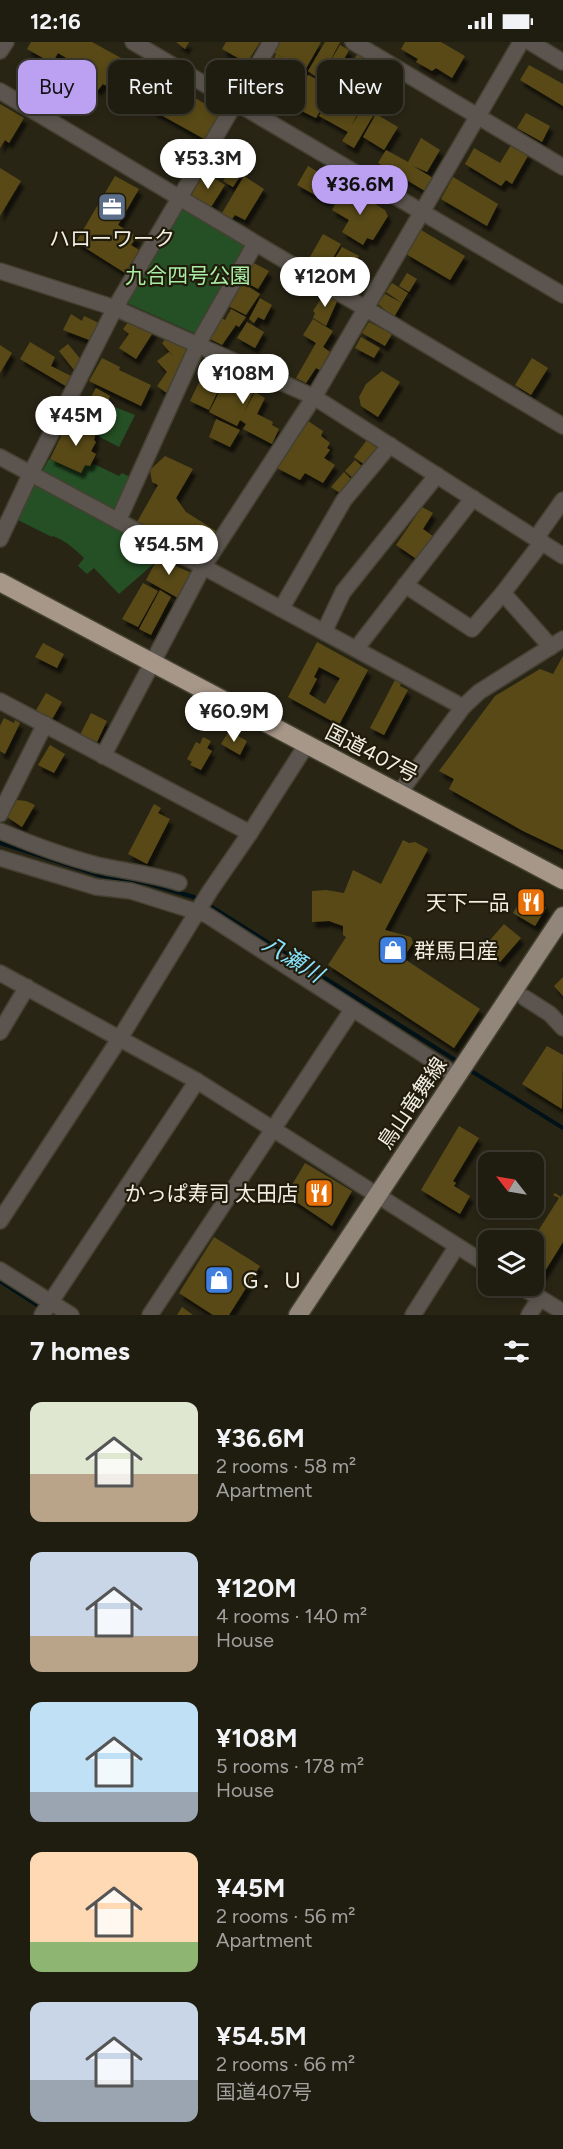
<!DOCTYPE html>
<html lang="en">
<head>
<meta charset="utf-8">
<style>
  :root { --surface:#1f1c10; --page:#2c291e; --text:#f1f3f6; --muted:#a1a19f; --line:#3c3a30; --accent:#bca0f2 }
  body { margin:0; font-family:Figtree,"Noto Sans JP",sans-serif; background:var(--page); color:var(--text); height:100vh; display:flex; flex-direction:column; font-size:22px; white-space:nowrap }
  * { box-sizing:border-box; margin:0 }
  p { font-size:20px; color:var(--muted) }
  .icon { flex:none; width:33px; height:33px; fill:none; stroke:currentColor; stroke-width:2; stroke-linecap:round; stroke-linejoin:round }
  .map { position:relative; height:1273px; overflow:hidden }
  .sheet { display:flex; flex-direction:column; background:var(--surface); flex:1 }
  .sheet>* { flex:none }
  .guide { position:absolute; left:18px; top:18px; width:528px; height:54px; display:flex; gap:12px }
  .needle { width:39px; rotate:301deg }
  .fabs { position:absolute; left:478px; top:1110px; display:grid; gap:12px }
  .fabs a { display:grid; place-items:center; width:66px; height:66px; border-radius:12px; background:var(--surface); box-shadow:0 3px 9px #0003,0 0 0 2px var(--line); font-size:30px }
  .price { position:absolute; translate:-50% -51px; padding:0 14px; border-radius:21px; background:#fff; color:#222; font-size:20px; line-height:39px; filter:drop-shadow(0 2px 3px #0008) }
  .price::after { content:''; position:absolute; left:50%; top:36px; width:18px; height:14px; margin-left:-9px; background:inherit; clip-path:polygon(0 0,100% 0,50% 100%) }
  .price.selected { background:var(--accent); color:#111 }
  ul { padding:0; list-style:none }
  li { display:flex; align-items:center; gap:18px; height:150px; padding:0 30px }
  li span { display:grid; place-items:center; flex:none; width:168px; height:120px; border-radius:12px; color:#555 }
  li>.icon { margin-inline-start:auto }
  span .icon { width:72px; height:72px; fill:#fffc; stroke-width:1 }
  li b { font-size:26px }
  h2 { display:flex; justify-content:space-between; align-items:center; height:72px; padding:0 30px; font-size:26px }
  .pill { padding:0 21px; border-radius:12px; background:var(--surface); box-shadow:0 3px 9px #0003,0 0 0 2px var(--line); font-size:21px; line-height:54px }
  .pill.selected { background:var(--accent); color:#111 }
  .status { display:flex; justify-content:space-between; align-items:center; height:42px; padding:0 30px; background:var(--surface); direction:ltr }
  .status svg { height:16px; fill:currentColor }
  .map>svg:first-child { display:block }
</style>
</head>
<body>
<div class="status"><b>12:16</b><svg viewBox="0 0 49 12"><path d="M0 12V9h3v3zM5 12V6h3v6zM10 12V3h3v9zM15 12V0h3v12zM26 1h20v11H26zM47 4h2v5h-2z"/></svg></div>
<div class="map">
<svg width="563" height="1273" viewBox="0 0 563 1273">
  <defs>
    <filter id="shadow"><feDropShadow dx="3.5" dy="6" stdDeviation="1.5" flood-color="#0009"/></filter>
  </defs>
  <rect width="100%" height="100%" fill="#292515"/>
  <g fill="#255025">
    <path d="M185,166l63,38 -50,89 -71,-32 52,-91z"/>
    <path d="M110,363l25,10 -16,32 -23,-12z"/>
    <path d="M49,417l32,14 4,-8 5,1 4,-2 25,12 3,-3 6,3 2,5 -12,26 -6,2 -70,-37z"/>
    <path d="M40,442l123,67 -5,9 -39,34 -25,-26 -7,6 -9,-8 6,-8c-9,-9 -18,-17 -31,-22l-1,1 -34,-17 16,-34z"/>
  </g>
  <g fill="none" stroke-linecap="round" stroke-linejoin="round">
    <g stroke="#001118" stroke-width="4">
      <path d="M0,801l102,33 44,7 48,14 6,3"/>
      <path d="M207,862l253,159"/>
      <path d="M468,1027l95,59"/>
      <path d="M0,1239l42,27"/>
    </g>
  </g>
  <g fill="#594a17" fill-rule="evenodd" filter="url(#shadow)">
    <path d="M31,0h61l40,22 -16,27 -13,-7 -5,6 -35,-21 5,-10 -10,-6 -6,10 -25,-14z"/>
    <path d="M176,0h13l-4,7z"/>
    <path d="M226,0h34l-13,21 -25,-14z"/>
    <path d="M279,0h42l-17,30 3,2 -7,15 8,-14 18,9 -18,-13 17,-29h15l-13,25 13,-22 9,5 -19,36 4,2 -18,30 -37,-18 -2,3 -13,-9 -4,-17 7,-14 4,2 5,-11 11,6 -14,-8z"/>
    <path d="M405,0h36l24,14 -13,22 -16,-10 -4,3 -16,-9 2,-3 -17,-10z"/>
    <path d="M359,9l13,8 -11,19 -13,-8z"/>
    <path d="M529,23l34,19v22l-43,-26z"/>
    <path d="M168,40l54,32 -16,26 -54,-30z"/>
    <path d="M335,48l27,16 -11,20 12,-18 11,6 -20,34 -12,-7 6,-9 -29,-16z"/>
    <path d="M0,62l24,14 -15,25 -4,-3 -5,8z"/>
    <path d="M526,71l24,13 -8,16 -25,-14z"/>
    <path d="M376,72l22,13 -14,23 -21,-13z"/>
    <path d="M421,96l19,12 -13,22 -14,-6 20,12 -8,13 -47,-28 8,-13 22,12z"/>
    <path d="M221,101l17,10 -5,9 -18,-9z"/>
    <path d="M511,103l18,9 -17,30 -6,-4 -5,6 -36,-22 9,-16 26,15z"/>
    <path d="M308,124l30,18 -12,17 -29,-16z"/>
    <path d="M0,126l21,13 -21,35z"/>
    <path d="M231,126l11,5 -9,14 -10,-6z"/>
    <path d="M205,130l20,13 -14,22 -20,-11z"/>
    <path d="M115,134l24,13 -21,36 19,12 -6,8 8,5 -14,23 -49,-31z"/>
    <path d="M244,134l20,13 -19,31 -10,-5 -3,4 -10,-6z"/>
    <path d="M453,135l45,27 -11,22 -46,-27z"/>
    <path d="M345,144l40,24 3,6 -15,24 -6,-2 -4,7 -21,-13 7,-12 -17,-10z"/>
    <path d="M421,188l44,26 -15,24 -44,-26z"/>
    <path d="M323,192l18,10 -17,30 -18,-10z"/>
    <path d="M342,205l17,9 -15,28 -19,-10z"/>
    <path d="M252,220l17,9 -11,18 -16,-9z"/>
    <path d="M407,231l10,6 -8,13 -10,-6z"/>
    <path d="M241,240l19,12 -14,21 -20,-10z"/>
    <path d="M392,241l16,10 -14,24 -16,-13 7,-10 17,9 -16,-11z"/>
    <path d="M326,249l12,8 -12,27 -13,-8 2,-5 -2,-2z"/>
    <path d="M260,256l12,7 -8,15 -6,-3 -4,6 -5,-4z"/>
    <path d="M231,267l15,8 -7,10 -3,-2 -14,20 -16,-8 11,-21 8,4z"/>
    <path d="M71,272l11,7 2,-5 17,8 -9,17 -29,-11z"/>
    <path d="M313,277l20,12 -10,16 7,5 -10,18 -4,-2 -10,15 -10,-5 20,-35 -13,-8z"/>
    <path d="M129,279l25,10 -18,28 -17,-11 10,-14 -6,-5z"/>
    <path d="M247,280l17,10 -9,16 -18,-10z"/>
    <path d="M369,280l23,12 -7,12 -23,-13z"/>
    <path d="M169,293l23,11 -10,20 -6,4 3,3 -11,21 -11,-8 10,-14 -10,-11 12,-9 5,5 -12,-14z"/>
    <path d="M361,295l19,11 -6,10 -19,-10z"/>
    <path d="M30,300l25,15 -4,9 24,12 -6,10 -49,-29z"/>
    <path d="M68,302l15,18 -9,8 -15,-19z"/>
    <path d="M0,303l12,8 -12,20z"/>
    <path d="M102,316l18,9 -1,3 32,15 -10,21 -52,-25z"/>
    <path d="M532,316l16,10 -17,27 -16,-10z"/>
    <path d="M233,323l27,14 -17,35 12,-22 10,6 -8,16 16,8 -1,3 7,4 -7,15 -29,-15 3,-5 -6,-4 -3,6 -28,-14z"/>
    <path d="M206,326l14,8 -6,15 3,2 -8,17 -19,-9z"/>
    <path d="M382,329l18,11 -22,35 -17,-11 -2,-9 7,-13z"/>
    <path d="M96,346l14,8 -7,16 -16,-8z"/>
    <path d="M78,356l6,2 -10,21 -5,-4z"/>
    <path d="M84,362l20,10 -5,12 -20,-10z"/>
    <path d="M216,377l24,11 -10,17 -21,-10z"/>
    <path d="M79,378l18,8 -3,12 2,2 -5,9 5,3 -6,12 -5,-1 -4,8 -31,-14 16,-33 2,1z"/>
    <path d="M308,379l15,10 -2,5 9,7 -3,5 3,2 -6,8 11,7 -12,18 -18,-10 -5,7 -23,-12z"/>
    <path d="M367,398l11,9 -12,17 -12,-9z"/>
    <path d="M165,414l28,13 -17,29 10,14 30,19 -14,23 -10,2 -55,-34 21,-37 -6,-3 -2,-12z"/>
    <path d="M355,418l10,9 -10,11 -10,-9z"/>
    <path d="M344,430l11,11 -11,13 -13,-9z"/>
    <path d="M422,465l11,6 -10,16 11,8 -16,23 -22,-15z"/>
    <path d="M160,512l14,8 -1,3 19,8 -14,25 -32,-18z"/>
    <path d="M143,541l15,8 -20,36 -16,-8z"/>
    <path d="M160,548l11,7 -20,38 -12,-6z"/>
    <path d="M317,600l51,28 -29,55 -51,-28zM319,625l21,11 -15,26 -16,-10 8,-15 -3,-2z"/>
    <path d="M43,601l21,11 -7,14 -22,-11z"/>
    <path d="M563,614v194l-40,-19 -74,-42 5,-10 -15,-8 56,-75 45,-27 13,5z"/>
    <path d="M395,638l6,3 -1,3 8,4 -24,45 -14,-7z"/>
    <path d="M46,651l16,9 -11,19 -16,-9z"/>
    <path d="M91,671l16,8 -10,21 -17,-7z"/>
    <path d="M4,676l10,5 1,-3 5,3 -15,31 -5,-3v-25z"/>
    <path d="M229,689l18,10 -7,14 -19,-11z"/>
    <path d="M203,695l8,4 -4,7 5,3 -11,19 -11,-5 2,-3 -5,-3 9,-17 4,2z"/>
    <path d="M50,703l15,9 -11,19 -16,-8z"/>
    <path d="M17,758l9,1 9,4 -13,22 -15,-10z"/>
    <path d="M154,762l7,4 -3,5 12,6 -23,45 -19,-10z"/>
    <path d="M403,798l6,3 6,-1 13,7 -43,81 26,7 2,6 -10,15 77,51 -26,39 -126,-83 18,-28 -3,-2v-9l-14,-5 -17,1v-31l14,-1 18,3 9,-23 28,14z"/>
    <path d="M528,846l12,8 6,12 -11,18 -22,-13z"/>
    <path d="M504,882l17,14 -21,24 -17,-14z"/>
    <path d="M563,935v19l-9,-10z"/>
    <path d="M547,1004l16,9 -1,54 -40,-25z"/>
    <path d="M459,1084l20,12 -26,43 3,2 -2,3 16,10 -10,18 -39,-24z"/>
    <path d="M305,1121l47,28 -20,35 -46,-31z"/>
    <path d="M555,1151l6,4 2,-3v48l-21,34 -3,-1 -2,2 -3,-2v-35l-12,-2 3,-4 8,5 26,-41 -6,-3z"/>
    <path d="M214,1195l46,29 -31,49h-16l-34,-22z"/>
    <path d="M182,1265l11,8h-16z"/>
  </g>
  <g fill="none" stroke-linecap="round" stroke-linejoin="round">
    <g stroke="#454132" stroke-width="18">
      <g id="minor">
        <path d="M133,0l430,253"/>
        <path d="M353,0l210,125"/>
        <path d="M530,0l33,20"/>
        <path d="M0,9l6,-9"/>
        <path d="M0,49l563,335"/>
        <path d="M0,229l115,37 199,89 249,159"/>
        <path d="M0,415l463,250"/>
        <path d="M118,479l80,-177 57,-100"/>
        <path d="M536,496l27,-38"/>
        <path d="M0,497l31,-66 84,-165 156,-266"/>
        <path d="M405,543l67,44 31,-36 39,-51"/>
        <path d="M503,551l48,54"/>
        <path d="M281,567l63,-109 46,-55"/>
        <path d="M324,590l19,-40 94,-117"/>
        <path d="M356,607l117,-151"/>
        <path d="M0,659l250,132"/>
        <path d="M103,714l100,-189 111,-170 207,-355"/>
        <path d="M400,750l63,-85 16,-15 84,-53"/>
        <path d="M0,772l45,-90"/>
        <path d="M0,789c31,13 63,25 97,34 27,6 55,9 82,18"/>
        <path d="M0,816l96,29 35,4 76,24 250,161"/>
        <path d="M0,931l197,108 292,185"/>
        <path d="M525,956l25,16 13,14"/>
        <path d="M0,990l27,-45"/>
        <path d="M0,1179l120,-183 90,-147 40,-58 57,-89"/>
        <path d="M0,1228l71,45"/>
        <path d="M520,1244l43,26"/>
        <path d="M42,1273l155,-234"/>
        <path d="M150,1273l202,-305"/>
        <path d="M413,1273l44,-69"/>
        <path d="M529,1273l11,-17"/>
      </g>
    </g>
    <g stroke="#454132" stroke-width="21">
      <path id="major" d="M298,1273l265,-399"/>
    </g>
    <g stroke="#454132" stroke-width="21">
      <path id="highway" d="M0,540l563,298"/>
    </g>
    <use href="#minor" stroke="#5c554f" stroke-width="15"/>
    <use href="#major" stroke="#928579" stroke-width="18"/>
    <use href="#highway" stroke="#a79789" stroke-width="18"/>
  </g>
  <defs>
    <g id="office-square" transform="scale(1.5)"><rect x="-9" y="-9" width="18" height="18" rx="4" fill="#5c6f8a" stroke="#201b0b"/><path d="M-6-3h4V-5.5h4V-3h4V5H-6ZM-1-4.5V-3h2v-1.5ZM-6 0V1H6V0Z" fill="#fff"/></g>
    <g id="restaurant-square" transform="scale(1.5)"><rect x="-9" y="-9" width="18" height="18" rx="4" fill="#e8710a" stroke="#201b0b"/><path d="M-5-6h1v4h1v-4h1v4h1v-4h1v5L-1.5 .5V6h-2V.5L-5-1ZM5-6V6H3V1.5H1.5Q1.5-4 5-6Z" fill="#fff"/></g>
    <g id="shop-square" transform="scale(1.5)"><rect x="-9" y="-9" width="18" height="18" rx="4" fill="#3f7fe0" stroke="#201b0b"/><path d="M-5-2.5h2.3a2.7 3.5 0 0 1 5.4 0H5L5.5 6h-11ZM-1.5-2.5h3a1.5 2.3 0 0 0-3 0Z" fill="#fff"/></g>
  </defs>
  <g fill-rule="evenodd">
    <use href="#office-square" x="112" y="165"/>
    <use href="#restaurant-square" x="531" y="860"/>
    <use href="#shop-square" x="393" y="908"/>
    <use href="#restaurant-square" x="319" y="1151"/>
    <use href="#shop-square" x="219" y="1238"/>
  </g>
  <g text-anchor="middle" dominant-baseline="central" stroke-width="4.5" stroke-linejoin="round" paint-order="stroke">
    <g font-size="21" fill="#f1eee3" stroke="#201b0b" text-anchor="end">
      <text x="112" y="196" text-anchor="middle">ハローワーク</text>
      <text x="510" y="860">天下一品</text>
      <text x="414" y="908" text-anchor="start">群馬日産</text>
      <text x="298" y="1151">かっぱ寿司 太田店</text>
      <text x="240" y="1238" text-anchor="start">Ｇ．Ｕ</text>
    </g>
    <g font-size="21" fill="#a8eca5" stroke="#201b0b">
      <text x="188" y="233">九合四号公園</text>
    </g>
    <g font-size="21" fill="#f1eee3" stroke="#201b0b">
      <text transform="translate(372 711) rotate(27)">国道407号</text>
      <text transform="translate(412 1061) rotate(-56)">鳥山竜舞線</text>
    </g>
    <g font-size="22" font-style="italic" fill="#87e3fe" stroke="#201b0b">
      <text transform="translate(293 917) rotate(32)">八瀬川</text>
    </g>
  </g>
</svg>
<div class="fabs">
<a><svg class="needle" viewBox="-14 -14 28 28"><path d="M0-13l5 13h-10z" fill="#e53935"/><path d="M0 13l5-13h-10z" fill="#a1a19f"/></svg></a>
<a><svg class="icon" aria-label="layers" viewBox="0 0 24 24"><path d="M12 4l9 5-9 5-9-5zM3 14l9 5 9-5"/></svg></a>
</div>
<b class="price" style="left:208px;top:148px">¥53.3M</b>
<b class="price selected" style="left:360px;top:174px">¥36.6M</b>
<b class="price" style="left:325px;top:266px">¥120M</b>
<b class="price" style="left:243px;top:363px">¥108M</b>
<b class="price" style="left:76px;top:405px">¥45M</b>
<b class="price" style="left:169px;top:534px">¥54.5M</b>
<b class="price" style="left:234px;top:701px">¥60.9M</b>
<div class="guide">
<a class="pill selected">Buy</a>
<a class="pill">Rent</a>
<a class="pill">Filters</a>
<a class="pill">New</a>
</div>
</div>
<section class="sheet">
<h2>7 homes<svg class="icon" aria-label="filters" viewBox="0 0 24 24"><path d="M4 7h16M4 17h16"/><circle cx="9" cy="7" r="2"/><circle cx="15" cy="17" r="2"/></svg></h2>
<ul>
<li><span style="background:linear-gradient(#dfe7d0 60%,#b9a48a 0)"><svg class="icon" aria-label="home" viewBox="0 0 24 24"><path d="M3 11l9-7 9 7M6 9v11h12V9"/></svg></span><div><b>¥36.6M</b><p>2 rooms · 58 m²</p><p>Apartment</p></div></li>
<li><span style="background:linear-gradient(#c9d6e8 70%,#b9a48a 0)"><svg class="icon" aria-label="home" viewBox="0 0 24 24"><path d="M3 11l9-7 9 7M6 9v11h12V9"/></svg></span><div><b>¥120M</b><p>4 rooms · 140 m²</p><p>House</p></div></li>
<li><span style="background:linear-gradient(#bfe0f5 75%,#9aa5b1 0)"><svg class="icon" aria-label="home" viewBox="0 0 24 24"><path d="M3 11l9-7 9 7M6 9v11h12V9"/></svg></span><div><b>¥108M</b><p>5 rooms · 178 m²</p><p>House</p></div></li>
<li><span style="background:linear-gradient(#ffd9b3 75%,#8fb573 0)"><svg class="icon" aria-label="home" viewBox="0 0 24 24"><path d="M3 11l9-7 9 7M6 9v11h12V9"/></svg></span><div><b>¥45M</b><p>2 rooms · 56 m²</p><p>Apartment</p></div></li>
<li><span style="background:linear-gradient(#c9d6e8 65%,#9aa5b1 0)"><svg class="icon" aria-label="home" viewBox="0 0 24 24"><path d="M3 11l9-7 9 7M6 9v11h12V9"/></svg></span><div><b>¥54.5M</b><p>2 rooms · 66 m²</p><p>国道407号</p></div></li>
</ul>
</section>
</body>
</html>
